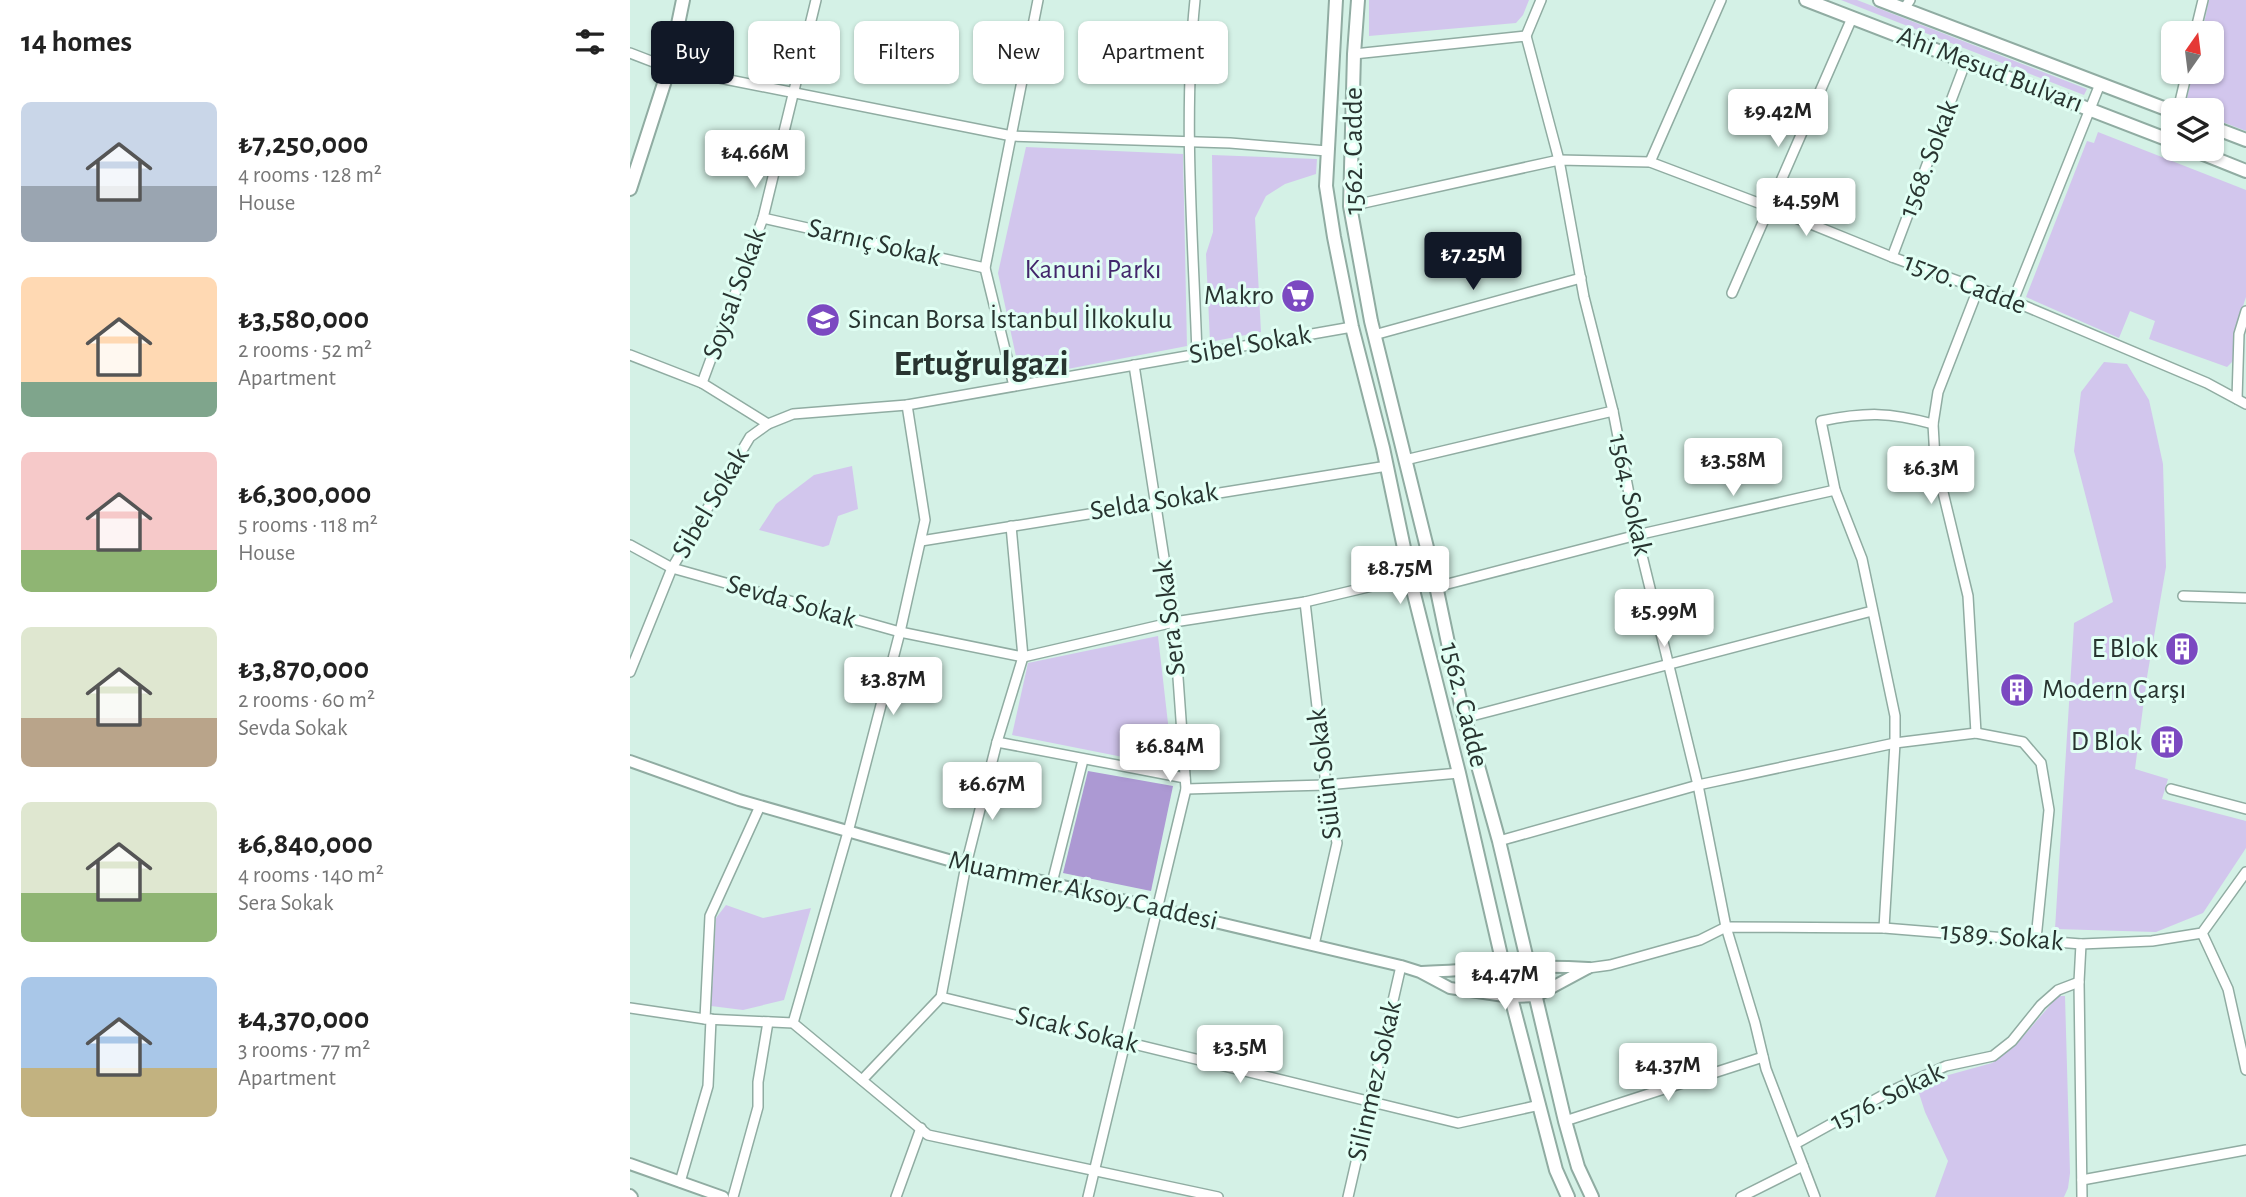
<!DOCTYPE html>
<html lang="en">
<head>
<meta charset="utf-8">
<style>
  :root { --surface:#fff; --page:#f2f2f2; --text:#222; --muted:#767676; --accent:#111827 }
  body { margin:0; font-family:"Alegreya Sans",sans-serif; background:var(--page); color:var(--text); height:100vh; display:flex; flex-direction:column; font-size:26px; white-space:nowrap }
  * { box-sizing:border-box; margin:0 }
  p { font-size:23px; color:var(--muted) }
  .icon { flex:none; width:38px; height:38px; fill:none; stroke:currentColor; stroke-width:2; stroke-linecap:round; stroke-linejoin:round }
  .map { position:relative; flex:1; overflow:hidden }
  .sheet { display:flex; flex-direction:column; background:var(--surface); width:630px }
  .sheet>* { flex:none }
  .guide { position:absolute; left:21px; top:21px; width:665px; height:63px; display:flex; gap:14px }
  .needle { width:46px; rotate:14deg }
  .fabs { position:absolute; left:1531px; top:21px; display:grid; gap:14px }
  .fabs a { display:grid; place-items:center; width:63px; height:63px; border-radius:10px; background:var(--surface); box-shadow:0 2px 5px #0004; font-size:35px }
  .price { position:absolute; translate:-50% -60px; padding:0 16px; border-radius:7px; background:#fff; color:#222; font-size:23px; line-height:46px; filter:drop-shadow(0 2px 4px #0008) }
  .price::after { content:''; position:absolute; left:50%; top:42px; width:21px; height:16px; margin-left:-10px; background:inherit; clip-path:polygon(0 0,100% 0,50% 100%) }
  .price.active { background:var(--accent); color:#fff }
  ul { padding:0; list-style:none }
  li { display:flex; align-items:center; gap:21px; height:175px; padding:0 21px }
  li span { display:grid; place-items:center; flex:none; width:196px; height:140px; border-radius:10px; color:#555 }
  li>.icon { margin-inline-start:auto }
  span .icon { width:84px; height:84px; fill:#fffc; stroke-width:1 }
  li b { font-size:30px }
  h2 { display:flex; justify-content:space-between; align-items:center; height:84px; padding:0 21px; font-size:30px }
  .tag { padding:0 24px; border-radius:10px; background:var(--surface); box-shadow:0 2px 5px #0004; font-size:24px; line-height:63px }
  .tag.active { background:var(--accent); color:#fff }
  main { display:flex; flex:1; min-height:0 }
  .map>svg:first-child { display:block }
</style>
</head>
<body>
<main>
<section class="sheet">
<h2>14 homes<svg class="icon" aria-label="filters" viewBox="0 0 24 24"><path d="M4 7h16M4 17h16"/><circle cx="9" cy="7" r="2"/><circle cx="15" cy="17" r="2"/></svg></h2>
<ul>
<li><span style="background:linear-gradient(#c9d6e8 60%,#9aa5b1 0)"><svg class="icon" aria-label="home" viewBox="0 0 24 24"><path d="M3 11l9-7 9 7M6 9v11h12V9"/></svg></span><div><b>₺7,250,000</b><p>4 rooms · 128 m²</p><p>House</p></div></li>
<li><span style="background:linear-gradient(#ffd9b3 75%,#7fa58c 0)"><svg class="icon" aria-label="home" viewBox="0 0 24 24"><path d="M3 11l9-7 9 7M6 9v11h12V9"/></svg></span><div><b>₺3,580,000</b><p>2 rooms · 52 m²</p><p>Apartment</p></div></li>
<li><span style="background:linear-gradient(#f6c9c9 70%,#8fb573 0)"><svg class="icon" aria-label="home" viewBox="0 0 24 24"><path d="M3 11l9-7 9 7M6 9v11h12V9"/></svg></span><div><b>₺6,300,000</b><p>5 rooms · 118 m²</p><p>House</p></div></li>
<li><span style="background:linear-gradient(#dfe7d0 65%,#b9a48a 0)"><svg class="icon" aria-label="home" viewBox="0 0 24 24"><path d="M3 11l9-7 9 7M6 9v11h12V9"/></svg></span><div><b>₺3,870,000</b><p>2 rooms · 60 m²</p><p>Sevda Sokak</p></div></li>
<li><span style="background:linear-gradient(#dfe7d0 65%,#8fb573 0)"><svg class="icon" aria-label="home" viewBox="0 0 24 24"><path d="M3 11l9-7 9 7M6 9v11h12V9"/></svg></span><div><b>₺6,840,000</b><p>4 rooms · 140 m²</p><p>Sera Sokak</p></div></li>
<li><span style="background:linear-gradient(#a9c7e8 65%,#c2b280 0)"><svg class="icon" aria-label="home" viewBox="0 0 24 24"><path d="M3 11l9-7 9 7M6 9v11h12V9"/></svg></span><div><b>₺4,370,000</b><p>3 rooms · 77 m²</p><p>Apartment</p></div></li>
</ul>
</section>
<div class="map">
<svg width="1616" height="1197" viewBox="0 0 1616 1197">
  <rect width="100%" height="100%" fill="#d4f1e6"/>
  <g fill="#d2c6ed">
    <path d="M739,0h160l-6,15 -7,8 -147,13z"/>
    <path d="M1211,0h16l230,89 -3,6z"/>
    <path d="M1579,0h37v131l-34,-13v-8h-19l-8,-3 8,-35h19v-39h-10z"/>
    <path d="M1468,132l148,58v107l-10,30 -3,34 -6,6 -78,-28 6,-18 -25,-10 -11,27 -93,-41 61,-156 7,2z"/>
    <path d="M396,147l157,7 4,192 -161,31 -7,-7 -21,-97z"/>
    <path d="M582,155l105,4 -1,15 -31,10 -19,12 -11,22 6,114 -51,10 -4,-88 7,-22z"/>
    <path d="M1474,362l23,2 22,36 14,64 3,103 -19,110 -12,92 33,10 -6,20 84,22v27l-43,65 -47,19 -101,-3 19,-306 39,-21 -39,-151 7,-59z"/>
    <path d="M222,466l6,43 -20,7 -9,29 -6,2 -64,-17 17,-26 38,-29z"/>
    <path d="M528,636l15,131 -161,-32 16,-72z"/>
    <path d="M96,905l37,13 48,-10 -27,92 -41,10 -32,-4 5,-88z"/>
    <path d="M1428,996h7l5,177 -2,15 -4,9h-129l13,-36 -23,-49 -9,-28 76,-21 23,-17z"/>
  </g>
  <path fill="#ac99d3" d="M458,771l85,15 -22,105 -88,-18z"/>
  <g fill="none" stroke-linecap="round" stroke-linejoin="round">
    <g stroke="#90aca2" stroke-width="12">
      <g id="minor">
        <path d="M565,0c-12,117 -2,236 2,354"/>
        <path d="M1274,9l6,-9"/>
        <path d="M1565,33l8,-33"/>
        <path d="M896,36l15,-36"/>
        <path d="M0,53l39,15 343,68 218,7 97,8"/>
        <path d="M724,54l172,-18 33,124 25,137 29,114 24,124 61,250 28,142 29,96 11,46 49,128"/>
        <path d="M1548,110l9,-38"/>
        <path d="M1020,162l71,-162"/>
        <path d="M720,206l209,-46 91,2 119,45 123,50 121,44 194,82 39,21"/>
        <path d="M133,218l222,50"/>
        <path d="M1262,257l74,-196"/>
        <path d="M1102,293l120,-275"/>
        <path d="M1383,301l87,-217"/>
        <path d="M744,335l207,-57"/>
        <path d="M0,355l72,28 66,41"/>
        <path d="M72,383l61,-165 53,-218"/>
        <path d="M384,386l-29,-118 53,-268"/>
        <path d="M1607,399l2,-65 7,-23"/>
        <path d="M775,460l208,-49"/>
        <path d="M291,541l466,-75"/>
        <path d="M0,545l42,23 228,64 123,25 151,-35 131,-20 105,-25"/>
        <path d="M806,587l201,-52 198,-45"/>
        <path d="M1553,596l63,2"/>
        <path d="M675,602l21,183 11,58 -23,102"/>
        <path d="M0,672l42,-104 78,-131 18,-13 25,-10 114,-9 445,-78"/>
        <path d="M834,718l408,-107"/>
        <path d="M1346,733l-8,-137 -33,-137 -2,-35 5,-32 40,-103"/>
        <path d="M367,742l188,36"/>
        <path d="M556,789l140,-4 133,-12"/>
        <path d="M1541,789l75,20"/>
        <path d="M869,841l199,-56 197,-42 81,-10 47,9 18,21 8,47 -13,129"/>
        <path d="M422,883l31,-123"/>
        <path d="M1254,928l11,-185v-27l-33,-157 -27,-69 -14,-69c45,-9 68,-9 112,3"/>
        <path d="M1572,933l26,56 18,81"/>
        <path d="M1451,944l-2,38 3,215"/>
        <path d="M958,968l22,-3 90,-25 26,-13 158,1 197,16 71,-3 50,-8 44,-61"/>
        <path d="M311,997l517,126 82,-18"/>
        <path d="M0,1008l75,11 88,4 135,112 290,62"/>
        <path d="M75,1019l5,-103 50,-110"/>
        <path d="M163,1023l55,-191 52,-200 25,-112 -18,-115"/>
        <path d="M232,1080l79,-83 25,-132 31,-123 26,-85 -12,-131"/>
        <path d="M935,1121l198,-64"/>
        <path d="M1165,1144l92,-51 59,-27 47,-10 19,-15 29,-36 17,-15 21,-8"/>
        <path d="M1452,1180l164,-30"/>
        <path d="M50,1182l28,-96 3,-67"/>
        <path d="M103,1197l25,-90v-25l10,-60"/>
        <path d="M266,1197l25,-69"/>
        <path d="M458,1197l98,-408 -12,-167 -40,-257"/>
        <path d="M718,1197l53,-231"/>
        <path d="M1111,1197l62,-31"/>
      </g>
    </g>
    <g stroke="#90aca2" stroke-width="14">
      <g id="tertiary">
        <path d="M0,761l109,39 227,65 80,17 355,84 19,6 30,16 61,9 25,-1 52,-28"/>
        <path d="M792,972c57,-2 110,-8 166,-4"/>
        <path d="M0,1164l93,33"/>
        <path d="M0,1195l2,2"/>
      </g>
    </g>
    <g stroke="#90aca2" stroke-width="16">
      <g id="secondary">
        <path d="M706,0l-10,186 8,51 18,90 31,121 29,138 47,187 49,213 48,184 12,27"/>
        <path d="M728,0l-4,54 -4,152 21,115 63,255 27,129 38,136 66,280 13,46 14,30"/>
        <path d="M1176,0l368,142"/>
        <path d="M1250,0l294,112"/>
        <path d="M1582,127l34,13"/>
        <path d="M1561,149l55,22"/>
        <path d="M0,189l39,-121 14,-68"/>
      </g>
    </g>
    <use href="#minor" stroke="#fff" stroke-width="9"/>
    <use href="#tertiary" stroke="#fff" stroke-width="10"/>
    <use href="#secondary" stroke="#fff" stroke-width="12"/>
  </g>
  <defs>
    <g id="supermarket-disc" transform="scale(1.75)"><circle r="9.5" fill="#7b49c1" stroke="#e1fff4"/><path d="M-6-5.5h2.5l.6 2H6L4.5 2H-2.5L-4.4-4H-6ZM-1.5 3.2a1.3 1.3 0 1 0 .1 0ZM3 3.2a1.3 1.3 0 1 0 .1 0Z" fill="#fff"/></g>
    <g id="school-disc" transform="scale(1.75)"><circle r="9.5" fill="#7b49c1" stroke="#e1fff4"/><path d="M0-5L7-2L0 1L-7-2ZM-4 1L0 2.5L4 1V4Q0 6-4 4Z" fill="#fff"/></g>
    <g id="building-disc" transform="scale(1.75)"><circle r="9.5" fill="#7b49c1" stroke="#e1fff4"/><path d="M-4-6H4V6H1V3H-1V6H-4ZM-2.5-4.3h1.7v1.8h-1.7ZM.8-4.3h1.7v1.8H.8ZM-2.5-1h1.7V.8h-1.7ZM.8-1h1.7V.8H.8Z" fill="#fff"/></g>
  </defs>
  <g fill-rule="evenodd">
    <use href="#supermarket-disc" x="668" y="296"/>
    <use href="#school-disc" x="193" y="320"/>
    <use href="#building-disc" x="1552" y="649"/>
    <use href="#building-disc" x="1387" y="690"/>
    <use href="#building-disc" x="1537" y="742"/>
  </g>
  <g text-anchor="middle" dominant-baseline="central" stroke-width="6" stroke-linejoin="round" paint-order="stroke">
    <g font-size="28" fill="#283430" stroke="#e1fff4">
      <text transform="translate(1360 70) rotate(21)">Ahi Mesud Bulvarı</text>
      <text transform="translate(724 151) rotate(-90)">1562. Cadde</text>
      <text transform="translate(1299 159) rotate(-69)">1568. Sokak</text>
      <text transform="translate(244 243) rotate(13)">Sarnıç Sokak</text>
      <text transform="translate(1335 284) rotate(21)">1570. Cadde</text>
      <text transform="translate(105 294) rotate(-70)">Soysal Sokak</text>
      <text transform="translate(620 345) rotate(-10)">Sibel Sokak</text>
      <text transform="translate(1000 495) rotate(78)">1564. Sokak</text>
      <text transform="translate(524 502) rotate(-9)">Selda Sokak</text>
      <text transform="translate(81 503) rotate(-59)">Sibel Sokak</text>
      <text transform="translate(161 602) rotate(16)">Sevda Sokak</text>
      <text transform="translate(540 618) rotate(-97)">Sera Sokak</text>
      <text transform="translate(834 705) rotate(76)">1562. Cadde</text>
      <text transform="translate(695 774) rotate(-97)">Sülün Sokak</text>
      <text transform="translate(453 891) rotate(13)">Muammer Aksoy Caddesi</text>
      <text transform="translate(1372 937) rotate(5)">1589. Sokak</text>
      <text transform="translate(447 1030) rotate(14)">Sıcak Sokak</text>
      <text transform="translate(745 1081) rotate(-77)">Silinmez Sokak</text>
      <text transform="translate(1257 1097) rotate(-26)">1576. Sokak</text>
    </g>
    <g font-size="28" fill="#43276c" stroke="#e1fff4">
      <text x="463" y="270">Kanuni Parkı</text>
    </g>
    <g font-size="28" fill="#283430" stroke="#e1fff4" text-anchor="end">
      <text x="644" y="296">Makro</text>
      <text x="218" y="320" text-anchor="start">Sincan Borsa İstanbul İlkokulu</text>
      <text x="1528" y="649">E Blok</text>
      <text x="1412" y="690" text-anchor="start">Modern Çarşı</text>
      <text x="1512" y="742">D Blok</text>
    </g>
    <g font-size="35" font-weight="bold" fill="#283430" stroke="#e1fff4">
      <text x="351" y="364">Ertuğrulgazi</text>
    </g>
  </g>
</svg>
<div class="fabs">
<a><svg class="needle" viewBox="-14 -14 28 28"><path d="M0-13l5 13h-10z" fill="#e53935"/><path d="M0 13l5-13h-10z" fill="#767676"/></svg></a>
<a><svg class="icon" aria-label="layers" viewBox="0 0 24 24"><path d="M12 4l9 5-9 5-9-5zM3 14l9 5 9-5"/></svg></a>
</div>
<b class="price" style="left:1148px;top:149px">₺9.42M</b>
<b class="price" style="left:125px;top:190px">₺4.66M</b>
<b class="price" style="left:1176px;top:238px">₺4.59M</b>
<b class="price active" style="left:843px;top:292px">₺7.25M</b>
<b class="price" style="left:1103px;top:498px">₺3.58M</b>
<b class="price" style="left:1301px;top:506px">₺6.3M</b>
<b class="price" style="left:770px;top:606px">₺8.75M</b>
<b class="price" style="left:1034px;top:649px">₺5.99M</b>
<b class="price" style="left:263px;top:717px">₺3.87M</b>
<b class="price" style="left:540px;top:784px">₺6.84M</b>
<b class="price" style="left:362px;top:822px">₺6.67M</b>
<b class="price" style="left:875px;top:1012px">₺4.47M</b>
<b class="price" style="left:610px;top:1085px">₺3.5M</b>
<b class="price" style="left:1038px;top:1103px">₺4.37M</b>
<div class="guide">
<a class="tag active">Buy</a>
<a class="tag">Rent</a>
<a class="tag">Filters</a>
<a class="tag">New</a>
<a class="tag">Apartment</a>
</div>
</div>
</main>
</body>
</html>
